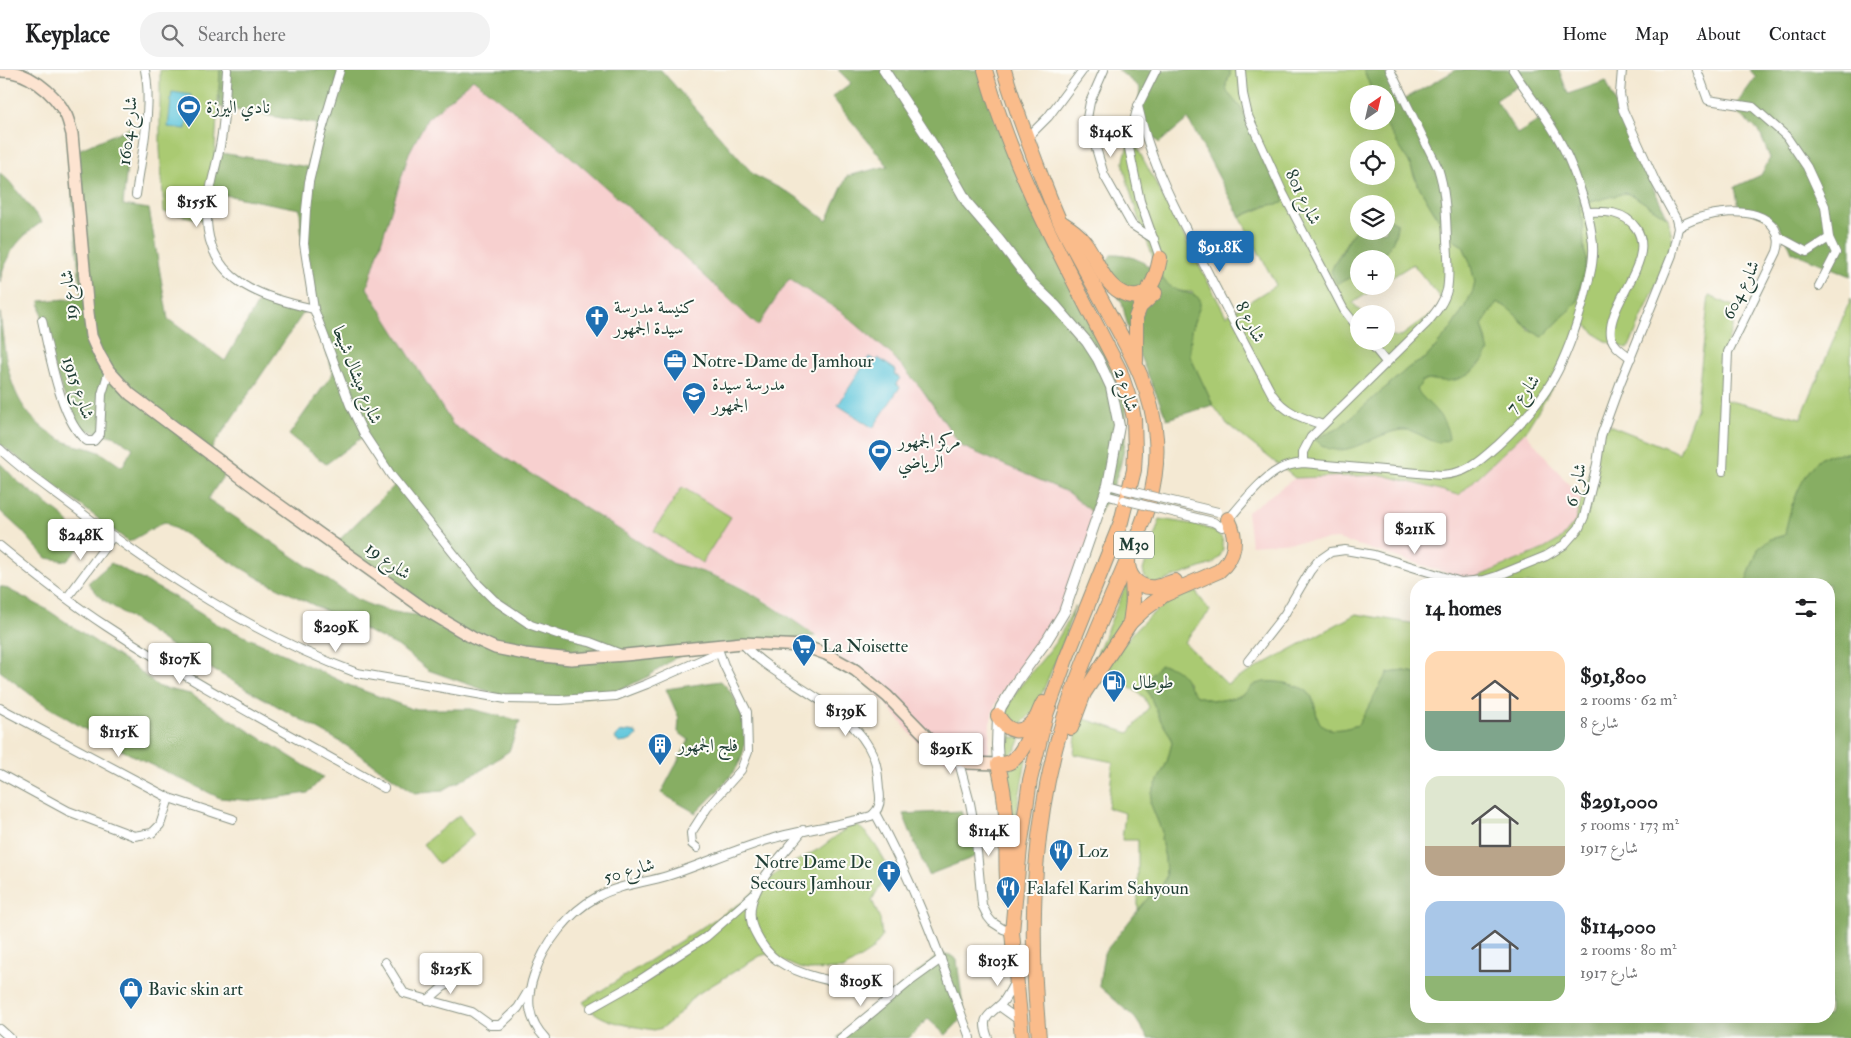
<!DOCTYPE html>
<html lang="en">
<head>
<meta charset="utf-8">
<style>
  :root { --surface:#fff; --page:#f2f2f2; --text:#202124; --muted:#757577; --line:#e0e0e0; --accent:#1f6fb2 }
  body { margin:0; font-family:"IM FELL Double Pica",Amiri,serif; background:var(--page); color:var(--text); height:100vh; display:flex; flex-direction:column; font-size:19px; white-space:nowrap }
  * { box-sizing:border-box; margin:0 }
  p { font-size:16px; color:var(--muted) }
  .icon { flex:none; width:28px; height:28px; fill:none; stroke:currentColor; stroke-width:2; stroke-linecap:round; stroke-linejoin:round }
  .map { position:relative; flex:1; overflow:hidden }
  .panel { position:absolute; left:1410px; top:508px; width:425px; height:445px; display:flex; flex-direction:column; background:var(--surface); border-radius:20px; box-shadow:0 5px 20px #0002 }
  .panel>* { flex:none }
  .needle { width:32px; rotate:34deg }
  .tools { position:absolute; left:1350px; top:15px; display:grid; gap:10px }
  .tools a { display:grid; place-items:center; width:45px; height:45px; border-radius:50%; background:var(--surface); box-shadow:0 5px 20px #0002; font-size:25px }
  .price { position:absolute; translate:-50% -42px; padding:0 11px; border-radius:5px; background:#fff; color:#222; font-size:16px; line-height:32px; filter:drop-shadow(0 1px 2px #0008) }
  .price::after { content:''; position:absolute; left:50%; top:30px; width:15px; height:11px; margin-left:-8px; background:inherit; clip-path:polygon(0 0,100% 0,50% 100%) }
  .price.selected { background:var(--accent); color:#fff }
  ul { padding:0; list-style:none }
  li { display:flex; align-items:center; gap:15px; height:125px; padding:0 15px }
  li span { display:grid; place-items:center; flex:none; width:140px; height:100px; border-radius:15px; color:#555 }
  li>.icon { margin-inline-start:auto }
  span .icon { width:60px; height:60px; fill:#fffc; stroke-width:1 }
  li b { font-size:21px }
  h2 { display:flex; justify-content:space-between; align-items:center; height:60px; padding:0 15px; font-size:21px }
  header { display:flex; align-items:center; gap:30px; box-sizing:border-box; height:70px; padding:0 25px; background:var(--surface); border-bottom:1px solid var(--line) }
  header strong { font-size:24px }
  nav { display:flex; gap:28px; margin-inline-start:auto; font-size:18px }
  .search { width:350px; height:45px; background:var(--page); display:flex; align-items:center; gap:12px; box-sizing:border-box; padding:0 18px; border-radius:20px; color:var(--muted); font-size:19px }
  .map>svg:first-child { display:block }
</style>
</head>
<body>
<header>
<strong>Keyplace</strong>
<div class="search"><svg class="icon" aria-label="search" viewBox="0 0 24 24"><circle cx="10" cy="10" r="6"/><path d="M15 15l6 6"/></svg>Search here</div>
<nav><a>Home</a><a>Map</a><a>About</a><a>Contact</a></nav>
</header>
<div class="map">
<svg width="1851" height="968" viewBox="0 0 1851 968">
  <rect width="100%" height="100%" fill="#fdfcf7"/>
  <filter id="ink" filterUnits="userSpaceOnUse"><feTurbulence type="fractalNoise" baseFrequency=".02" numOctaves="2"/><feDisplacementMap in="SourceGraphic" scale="10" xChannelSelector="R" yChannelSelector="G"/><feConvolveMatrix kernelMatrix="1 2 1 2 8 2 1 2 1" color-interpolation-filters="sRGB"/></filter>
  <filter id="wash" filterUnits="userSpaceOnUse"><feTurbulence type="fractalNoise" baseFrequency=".0096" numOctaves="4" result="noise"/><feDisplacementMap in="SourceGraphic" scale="20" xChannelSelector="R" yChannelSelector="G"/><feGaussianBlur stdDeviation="1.12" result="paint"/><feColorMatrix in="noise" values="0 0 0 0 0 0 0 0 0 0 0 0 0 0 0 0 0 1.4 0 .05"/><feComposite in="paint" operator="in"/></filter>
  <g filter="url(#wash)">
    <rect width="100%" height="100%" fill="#f4e9d3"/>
    <g fill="#f7d0cf">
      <path d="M473,9l89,70 115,101 81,76 31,-47 19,10 52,37 32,29 29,33 40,58 106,46 30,24 -32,88 -37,56 -23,27 -10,18 -5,18 -2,43 -31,-2 -20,-7 -9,-6 -14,-13 -28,-35 -70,-67 -42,-30 -32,-19 -17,-7 -16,-7 -35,-9 -221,-139 -86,-137 42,-135 18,-34z"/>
      <path d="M1525,362l56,67 -6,23 -14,17 -17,10 -74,31 -132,-41 -87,6 -4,-33 48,-34 88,-3 76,20z"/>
    </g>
    <g fill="#aaca72" stroke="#648453" fill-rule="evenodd">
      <path d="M160,0h60l-6,94 -10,56 -40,-8 -4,-64z"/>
      <path d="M1230,0h134l9,24h-14v27h25l25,41 7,19 17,29 22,31 8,5 7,16 5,20 -2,9 -9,17 -14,22 -24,28 -18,10 -69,60 -24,11 31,10 45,-17 10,-2h9l25,12 -13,-45 -5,-7 5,-9c9,-2 18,0 27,-1 18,-1 40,-16 38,-37 0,-5 -4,-12 -5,-18l15,-23 15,8 16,19 15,8 34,-35 10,-43 -3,-9 -1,-29 -4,-16 46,-12 9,3 34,22 5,25 -5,15 -40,91 -25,-9 -17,-15 -31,58 -30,49 -66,63 -76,-20 -88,3 -68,-54 -14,-19 -23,-49 1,-26 9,-24 -8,-14c-9,0 -18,-1 -25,-8 -10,-8 -42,-102 -43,-118 -1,-9 5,-21 7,-30l95,180 50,-31 -36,-68 33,-13 -3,-30 -8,-14 -3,-16 -19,-37 -13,-15 -1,-8 4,-9zM1359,79h27v27h-27zM1359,134h27v16l4,-1 7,4c0,13 -8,29 -20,36h9v22l27,-17 32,40 -45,33 -14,-2v6h-27v-27h4l-10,-11 25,-17h-19v-13l-7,4 -19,-13c10,-12 14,-27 26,-37z"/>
      <path d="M1709,226l29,12 -16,53 -1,38 80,19 50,-120v155h-10l-49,51 -7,31 -14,4 -12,8 -14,37h-171l-4,-3 -4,3h-98l2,-4 74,-31 17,-10 14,-17 29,-99 75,30 17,-44z"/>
      <path d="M682,417l49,30 -29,46 -48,-32z"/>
      <path d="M1160,449c15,3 46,5 58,15 5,4 5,8 5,14 -1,7 -6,12 -11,16l-57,20c-8,-3 -11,-6 -12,-14z"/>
      <path d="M1128,510v34l-55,97z"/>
      <path d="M1196,522l14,19 -26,31 43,42 129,-70 60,10v49l-12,-2 -16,2c-12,17 -19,35 -30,52 -57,18 -32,-23 -53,-35 -12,-7 -36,-11 -49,-6 -5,2 -8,7 -12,10 -6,3 -16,5 -22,6 -10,2 -17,-3 -26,-4l-6,-7 -2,-8 -42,6 15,34 9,14 2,8 -5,19 -15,31 -2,9 12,30 -1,8 4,18 1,18 -3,8 -12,10 -13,17v-71h-16l3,-27 -17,-5 5,-46 -39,-8 4,-37 51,16 20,-26 -5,-10 -39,-28c27,-35 45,-65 91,-77z"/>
      <path d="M1075,536l-14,42 -26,62 -17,17 -11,-9c-2,-22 33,-53 45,-71 10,-13 16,-28 23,-41z"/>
      <path d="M1005,663l7,4 9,1 -5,12 -13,9z"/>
      <path d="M1028,680l-15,80 -6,-60 14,-7z"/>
      <path d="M459,745l15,20 -35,29 -16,-20z"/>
      <path d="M856,755c14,8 26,30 33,45l-17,30 8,19 2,18 -11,14 -28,18 -35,1 -9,-2 -32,-14 -7,2 -66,40 -19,22 -13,10 -8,2c-25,-5 -54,-6 -71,-28l161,-101 13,-13 30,-22 32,-17 28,-21z"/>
    </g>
    <g fill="#87ae64" stroke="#53764c" fill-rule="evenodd">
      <path d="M220,0h441l93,105 41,21 32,25 20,-45 41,-10 -56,-69 19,-14 -13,-13h142l145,325c4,47 -2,80 -28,121l-30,-24 -106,-46 -40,-58 -29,-33 -49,-42 -54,-34 -31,47 -81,-76 -115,-101 -89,-70 -46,40 -18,34 -42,135 86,137 221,139c61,14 92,38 142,72l-53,5 -74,12 -14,5 -26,18 -29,14 -15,5 -62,7 -47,-8 -68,-24 -30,-24 -138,-67 -96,-57 -35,20 -129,-98v-132c6,55 9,103 66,130 10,5 23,5 33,10 8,4 15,10 23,15l11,-19 -17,-11 -36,-9c-21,-38 -35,-83 -40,-127l41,-3 -12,-144 62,-27 -8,78 26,4 19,110 57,42 36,-64 43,15 -95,140 21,14 -22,33 148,100c25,12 50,17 77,16l-97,-72 58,-57 -33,-48 -35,26 -37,-29 44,-62c-17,-56 -31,-105 -33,-164l-91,-17 6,-40 93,15 8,-43 -97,-17z"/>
      <path d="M1118,0h112v5l-4,9 1,8 13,15 19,37 3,16 23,35 -2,8 -18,3 -25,11 -52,-98 -29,24 -22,-21 3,-34z"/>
      <path d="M1364,0h20l17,31 55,-31h103l9,24 38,-13 29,70 33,67 -34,-22 -9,-3 -46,12 4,16 1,29 3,9 -10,43 -34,35c-19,-8 -27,-27 -46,-35l-15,23 7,27c-11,16 -23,29 -44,29 -8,0 -15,-2 -23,0l-5,9c13,18 29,24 32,49 -18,11 -29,-12 -49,-9 -29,4 -61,37 -85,9l24,-11 69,-60 18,-10 24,-28 14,-22 9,-17 2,-9 -5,-20 -7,-16 -8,-5 -16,-21 -19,-32 -11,-26 -24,-38 -1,-3h2v-27h-13zM1524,12l21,35 -28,17 -21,-34z"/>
      <path d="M1750,0h101v206l-59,-24 -6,-15 -10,-16 -37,-13 -4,-21 26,-12 9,-17 -11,-27 -26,-22 23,-32z"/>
      <path d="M0,103l9,8 33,41c-22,14 -38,34 -42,60z"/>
      <path d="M1390,149l7,4c0,11 -7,29 -18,34 -5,3 -14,2 -20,2v14l-22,11 -6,-12c2,-8 6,-11 10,-18 6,-10 8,-19 18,-27v4h27v-11z"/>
      <path d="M1112,184c16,-1 34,8 46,20 5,5 10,12 17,15 10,6 14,1 25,10v7l-9,24 -1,26 23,49 -46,14 -38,-88 -7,-28 -19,-32 2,-8z"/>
      <path d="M1841,383h10v585h-703l-13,-20 -36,-32 5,-33 47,-59 12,-10 3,-8 -1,-18 -4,-18 1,-8 -12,-30 2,-9 15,-31 5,-19 -2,-8 -9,-14 -15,-34 2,-8 12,-14c22,0 25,17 36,31 9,1 16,6 26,4 6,-1 16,-3 22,-6 4,-3 7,-8 12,-10 13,-5 37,-1 49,6 20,12 -3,53 53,35 11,-17 18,-35 30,-52l16,-2 12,2v343h413v-432h-84l14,-37 12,-8 14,-4c3,-23 18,-68 40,-79 5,-2 11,-2 16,-3z"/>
      <path d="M0,393l17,18 47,36 19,27 -16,17 -21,-3 -24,-27 -22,-20z"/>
      <path d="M111,493l60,32 46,29 71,32 63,30 61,23h59l49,12 -11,30 -26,18 -40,21 -28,3 -74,-51 -165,-93 -74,-50 -14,-16z"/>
      <path d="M0,517h4l42,22 91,60 22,18 31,7 133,83 -15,16 -53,8 -35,-3 -113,-55 -72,-45 -35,-27z"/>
      <path d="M721,611c24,24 34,63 12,92 -10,14 -25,27 -37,40l-35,-20 28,-53 -11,-8 1,-14 -13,-29z"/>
      <path d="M961,741l16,45 -49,19 -25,-61z"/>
      <path d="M941,883l9,2 7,5 7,56 -18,19 -18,-16 -19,19h-72z"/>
    </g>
    <g fill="#5fc6dc" stroke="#3f8288">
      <path d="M172,22l19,3 -5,34 -18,-2z"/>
      <path d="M869,287l7,4 2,-3 18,12 -2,4 6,4 -4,6 4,3 -27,41 -35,-23z"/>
      <path d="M629,661l6,1 2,3c-5,7 -11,7 -18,8l-4,-5 4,-5z"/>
    </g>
  </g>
  <g filter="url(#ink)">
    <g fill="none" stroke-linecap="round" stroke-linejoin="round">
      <g stroke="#8a9384" stroke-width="10">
        <g id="minor">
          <path d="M227,0c-2,25 -2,51 -7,76 -4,23 -13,47 -13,71 0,64 54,80 107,92"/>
          <path d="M340,0l-21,70 -10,42 -3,28 -2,34 10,65 36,96 14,29 27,41 87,109 16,16 37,25 32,11 27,6 31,12"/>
          <path d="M1104,0l-14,32 -3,16 17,57 28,50 22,14"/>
          <path d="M1156,0l-18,36 -8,30 -1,12 11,53 20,57"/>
          <path d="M1241,0l2,24 5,22 35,77 61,117 15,19"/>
          <path d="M1697,0l11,30 45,7 33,29 21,31 18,39 4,32"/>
          <path d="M1138,36c10,47 30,89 52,131 26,53 54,105 82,157 12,18 30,24 51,31"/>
          <path d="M1026,69l22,-22 35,-47"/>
          <path d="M136,125c5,-37 17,-89 9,-125"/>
          <path d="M1587,142c18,-1 37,-1 49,16 22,32 -30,76 -25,108 2,10 12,16 20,22"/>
          <path d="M1678,158c21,-16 82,-26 97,1 4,8 5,14 2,23l-49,100 -5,119"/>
          <path d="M1779,167l28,15 22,-14 7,15 -17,33"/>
          <path d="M42,250c7,31 19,103 45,121h7l6,-7 2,-40 7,-23"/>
          <path d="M1369,271l17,21"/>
          <path d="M0,379c23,22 50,40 75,59 87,66 179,127 282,165l149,26 54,1 56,-4 31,-12 72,-32"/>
          <path d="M1303,393v-11l8,-15 116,-114c8,-10 17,-20 20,-33 3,-15 1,-34 0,-50 -1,-24 -1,-48 -9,-72l-48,-98"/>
          <path d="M1108,415l18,5"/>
          <path d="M1105,425l19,5"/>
          <path d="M1213,452l9,5c16,-18 37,-47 58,-58 7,-4 15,-5 23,-6l138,12c26,-1 39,-14 58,-31 50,-46 67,-80 85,-145 5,-21 12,-40 8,-63 -4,-30 -20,-74 -35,-100 -13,-23 -30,-43 -44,-66"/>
          <path d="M0,476c34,28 69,56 106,80 89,59 185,109 278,162"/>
          <path d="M67,528l46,-62"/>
          <path d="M1248,591l36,-46 26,-44 8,-10 13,-9 14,-2 29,5 87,27 23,-2 13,-4 49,-20 18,-11 15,-17 5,-11 13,-53 4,-28 20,-55 51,-126 6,-27 -2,-9 -21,-38 -32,-71 -3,-16 2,-24"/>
          <path d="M0,638l169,90 64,21"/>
          <path d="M958,689l12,44 5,27 7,75 6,12 4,5 11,7 9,3"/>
          <path d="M0,704l68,37 66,25 18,-3 8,-8 9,-27"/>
          <path d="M875,743c40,71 67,149 95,225"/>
          <path d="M803,760c-16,21 -37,39 -48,64 -6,13 -6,28 1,40 5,10 12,20 22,27 29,20 83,24 117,33"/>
          <path d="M697,778l-5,-4 -1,-11 16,-25 34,-38 7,-18 -1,-40 -23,-47 -6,-16"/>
          <path d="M385,892l19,31 68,19 18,13h10l18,-17 9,-15"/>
          <path d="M428,930l15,-13 21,-10"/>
          <path d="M999,936l21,15"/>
          <path d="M591,938l41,-23 74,-48 49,-43"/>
          <path d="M0,959l10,9"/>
          <path d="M545,968c-18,-19 -19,-40 -11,-63 10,-31 35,-63 63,-78 21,-12 47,-14 70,-21 35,-11 68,-27 104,-37 33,-10 67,-13 100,-23 10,-7 10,-17 8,-27 -1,-11 -1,-21 -5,-31 -21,-54 -97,-74 -132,-115"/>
          <path d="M841,968l71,-58 29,-21"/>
          <path d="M988,968c-7,-19 -2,-21 12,-33 6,-5 10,-16 15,-23"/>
        </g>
      </g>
      <g stroke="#8a9384" stroke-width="12">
        <path id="tertiary" d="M884,0l62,95 22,39 31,36 32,42 24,23 32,37 11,17 13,28 8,39 -11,59 -44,127 -17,28 -30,41 -16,26 -3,9 -1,29 1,19"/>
      </g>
      <g stroke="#8a9384" stroke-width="14">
        <path id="secondary" d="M0,1c27,-1 54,21 66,44 3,6 4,13 6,19l16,179 3,23 8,18 10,17 21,23 131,98 165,118 47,28 22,10 30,6 46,5 54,-4 117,-12 62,3 22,8 29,16 32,26 44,45 15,13 22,9 30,1"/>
      </g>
      <g stroke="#8a9384" stroke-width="16">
        <g id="motorway">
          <path d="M985,0c30,107 85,203 135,301l11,33 3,15 1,33 -1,18 -13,52 -55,137 -20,56 -16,65 -10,68 -8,84 10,106"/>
          <path d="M1004,0c11,38 25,74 39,111 6,14 11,29 18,43 16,32 34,63 51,95 21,38 41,75 44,119 4,51 -16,92 -35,137 -17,39 -35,78 -49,119 -40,111 -44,228 -33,344"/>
          <path d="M1062,153c8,5 15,9 21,17 10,12 15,28 24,40 10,13 31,25 42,8 7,-9 9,-20 11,-30"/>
          <path d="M1136,291v-44l4,-10 15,-14"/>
          <path d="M1128,489c-1,16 10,30 27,28 7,-1 13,-4 20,-6"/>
          <path d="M1130,553l3,-22 -1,-23"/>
          <path d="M998,646c10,17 23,20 36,4"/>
          <path d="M1071,658l13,-35 46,-70 15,-14 19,-14 55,-24c17,-14 19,-33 9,-52"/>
          <path d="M1009,828c-5,-28 -1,-55 -3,-83 -1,-17 -4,-34 -8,-51 4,0 8,0 12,-2 15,-7 25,-44 33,-59"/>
        </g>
      </g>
      <use href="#minor" stroke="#fff" stroke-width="8"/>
      <use href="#tertiary" stroke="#fff" stroke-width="10"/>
      <use href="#secondary" stroke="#fde4d1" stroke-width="11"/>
      <use href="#motorway" stroke="#fabc8b" stroke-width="14"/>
      <g stroke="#8a9384" stroke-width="10" stroke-linecap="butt">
        <g id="minor-bridge">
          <path d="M1126,420l92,22"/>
          <path d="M1124,430l89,22"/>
        </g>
      </g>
      <use href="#minor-bridge" stroke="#fff" stroke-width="8"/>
    </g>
  </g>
  <defs>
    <g id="stadium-pin" transform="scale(1.25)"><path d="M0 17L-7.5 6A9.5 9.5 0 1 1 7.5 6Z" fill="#1f6fb2" stroke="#fdfcf7"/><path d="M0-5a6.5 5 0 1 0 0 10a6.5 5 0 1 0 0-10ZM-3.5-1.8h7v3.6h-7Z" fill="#fff"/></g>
    <g id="church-pin" transform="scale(1.25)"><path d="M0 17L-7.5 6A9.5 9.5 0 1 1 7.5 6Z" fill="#1f6fb2" stroke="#fdfcf7"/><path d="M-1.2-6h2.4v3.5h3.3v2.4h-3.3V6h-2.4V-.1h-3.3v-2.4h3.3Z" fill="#fff"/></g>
    <g id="office-pin" transform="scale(1.25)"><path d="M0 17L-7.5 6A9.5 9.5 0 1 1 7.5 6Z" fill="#1f6fb2" stroke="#fdfcf7"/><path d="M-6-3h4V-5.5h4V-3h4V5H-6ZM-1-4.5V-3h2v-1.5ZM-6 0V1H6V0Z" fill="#fff"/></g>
    <g id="school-pin" transform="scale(1.25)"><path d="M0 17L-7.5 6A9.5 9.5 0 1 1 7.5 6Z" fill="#1f6fb2" stroke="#fdfcf7"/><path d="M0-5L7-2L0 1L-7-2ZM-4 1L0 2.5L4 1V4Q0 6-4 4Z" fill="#fff"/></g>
    <g id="supermarket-pin" transform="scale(1.25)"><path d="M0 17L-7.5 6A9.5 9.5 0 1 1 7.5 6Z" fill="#1f6fb2" stroke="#fdfcf7"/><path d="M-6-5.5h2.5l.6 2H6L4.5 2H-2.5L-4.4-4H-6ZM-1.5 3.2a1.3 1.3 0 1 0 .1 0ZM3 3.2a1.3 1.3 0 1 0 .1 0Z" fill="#fff"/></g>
    <g id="fuel-pin" transform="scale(1.25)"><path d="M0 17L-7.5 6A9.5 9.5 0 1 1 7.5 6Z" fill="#1f6fb2" stroke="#fdfcf7"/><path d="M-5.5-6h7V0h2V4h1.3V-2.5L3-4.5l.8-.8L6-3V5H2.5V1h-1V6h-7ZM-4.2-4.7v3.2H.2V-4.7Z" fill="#fff"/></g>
    <g id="building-pin" transform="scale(1.25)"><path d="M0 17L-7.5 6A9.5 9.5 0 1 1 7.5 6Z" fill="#1f6fb2" stroke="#fdfcf7"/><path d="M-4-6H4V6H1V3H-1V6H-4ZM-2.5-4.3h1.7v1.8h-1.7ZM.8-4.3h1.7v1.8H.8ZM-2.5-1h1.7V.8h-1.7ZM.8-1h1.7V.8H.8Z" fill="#fff"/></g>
    <g id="restaurant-pin" transform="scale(1.25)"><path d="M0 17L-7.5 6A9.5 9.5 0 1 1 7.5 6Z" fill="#1f6fb2" stroke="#fdfcf7"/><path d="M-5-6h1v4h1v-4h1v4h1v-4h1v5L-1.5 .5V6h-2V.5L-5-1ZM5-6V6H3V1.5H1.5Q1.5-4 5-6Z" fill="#fff"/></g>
    <g id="shop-pin" transform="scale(1.25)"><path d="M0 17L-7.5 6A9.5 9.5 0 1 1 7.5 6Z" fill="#1f6fb2" stroke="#fdfcf7"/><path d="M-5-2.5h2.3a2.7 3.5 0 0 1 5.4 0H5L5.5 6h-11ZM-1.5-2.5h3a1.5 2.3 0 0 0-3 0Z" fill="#fff"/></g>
  </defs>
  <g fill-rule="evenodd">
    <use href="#stadium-pin" x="189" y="37"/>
    <use href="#church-pin" x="597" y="247"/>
    <use href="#office-pin" x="675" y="291"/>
    <use href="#school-pin" x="694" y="324"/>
    <use href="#stadium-pin" x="880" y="381"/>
    <use href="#supermarket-pin" x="804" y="576"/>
    <use href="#fuel-pin" x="1114" y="612"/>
    <use href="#building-pin" x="660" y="675"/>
    <use href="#restaurant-pin" x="1061" y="781"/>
    <use href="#church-pin" x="889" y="802"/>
    <use href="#restaurant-pin" x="1008" y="818"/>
    <use href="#shop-pin" x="131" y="919"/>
  </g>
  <g text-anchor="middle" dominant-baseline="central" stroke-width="4" stroke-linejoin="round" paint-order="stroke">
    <rect fill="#fdfcf7" stroke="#62766e" stroke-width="1" x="1114" y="461.5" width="40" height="27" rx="4"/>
    <g font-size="16" font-weight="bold" fill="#1f3d34">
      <text x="1134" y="475">M30</text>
    </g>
    <g font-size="18" fill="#1f3d34" stroke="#fdfcf7" text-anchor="start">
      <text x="206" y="37">نادي اليرزة</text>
      <text x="614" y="237">كنيسة مدرسة<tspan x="614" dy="21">سيدة الجمهور</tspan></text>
      <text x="692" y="291">Notre-Dame de Jamhour</text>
      <text x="712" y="314">مدرسة سيدة<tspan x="712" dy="21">الجمهور</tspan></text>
      <text x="898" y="371">مركز الجمهور<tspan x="898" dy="21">الرياضي</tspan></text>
      <text x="822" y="576">La Noisette</text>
      <text x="1132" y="612">طوطال</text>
      <text x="678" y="675">فلج الجمهور</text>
      <text x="1078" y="781">Loz</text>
      <text x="872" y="792" text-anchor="end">Notre Dame De<tspan x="872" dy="21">Secours Jamhour</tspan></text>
      <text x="1026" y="818">Falafel Karim Sahyoun</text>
      <text x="148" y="919">Bavic skin art</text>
    </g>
    <g font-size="18" fill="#1f3d34" stroke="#fdfcf7">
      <text transform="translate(128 61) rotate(-84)">شارع 1604</text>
      <text transform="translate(1303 127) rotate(64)">شارع 801</text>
      <text transform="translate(1741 220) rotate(-64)">شارع 604</text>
      <text transform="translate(69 225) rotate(-96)">شارع 19</text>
      <text transform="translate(1250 252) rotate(62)">شارع 8</text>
      <text transform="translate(357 305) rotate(68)">شارع ميشال شيحا</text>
      <text transform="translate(78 318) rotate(71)">شارع 1915</text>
      <text transform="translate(1126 320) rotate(73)">شارع 2</text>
      <text transform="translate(1523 324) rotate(-52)">شارع 7</text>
      <text transform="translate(1576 415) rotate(-77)">شارع 6</text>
      <text transform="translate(388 491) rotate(36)">شارع 19</text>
      <text transform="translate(629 801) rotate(-16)">شارع 50</text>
    </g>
  </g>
</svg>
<div class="tools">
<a><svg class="needle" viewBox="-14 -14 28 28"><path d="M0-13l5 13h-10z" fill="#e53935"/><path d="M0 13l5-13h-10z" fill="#757577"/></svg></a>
<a><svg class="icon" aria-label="locate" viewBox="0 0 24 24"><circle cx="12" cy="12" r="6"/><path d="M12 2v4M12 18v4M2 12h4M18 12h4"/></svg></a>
<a><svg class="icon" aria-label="layers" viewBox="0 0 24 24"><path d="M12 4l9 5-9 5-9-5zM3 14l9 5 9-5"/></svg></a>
<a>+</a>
<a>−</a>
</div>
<b class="price" style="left:1111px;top:88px">$140K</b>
<b class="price" style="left:197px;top:158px">$155K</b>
<b class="price selected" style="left:1220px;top:203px">$91.8K</b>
<b class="price" style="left:1415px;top:485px">$211K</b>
<b class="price" style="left:81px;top:491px">$248K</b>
<b class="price" style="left:336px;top:583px">$209K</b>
<b class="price" style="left:180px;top:615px">$107K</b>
<b class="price" style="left:846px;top:667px">$139K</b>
<b class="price" style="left:119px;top:688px">$115K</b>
<b class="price" style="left:951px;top:705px">$291K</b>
<b class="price" style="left:989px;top:787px">$114K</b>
<b class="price" style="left:998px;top:917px">$103K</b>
<b class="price" style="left:451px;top:925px">$125K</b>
<b class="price" style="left:861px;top:937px">$109K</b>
<section class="panel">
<h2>14 homes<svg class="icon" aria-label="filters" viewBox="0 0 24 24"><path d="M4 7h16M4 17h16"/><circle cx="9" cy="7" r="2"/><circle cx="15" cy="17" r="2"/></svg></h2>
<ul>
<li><span style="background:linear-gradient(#ffd9b3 60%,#7fa58c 0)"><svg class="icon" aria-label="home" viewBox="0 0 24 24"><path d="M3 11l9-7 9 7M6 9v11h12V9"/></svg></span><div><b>$91,800</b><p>2 rooms · 62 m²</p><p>شارع 8</p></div></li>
<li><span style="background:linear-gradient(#dfe7d0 70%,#b9a48a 0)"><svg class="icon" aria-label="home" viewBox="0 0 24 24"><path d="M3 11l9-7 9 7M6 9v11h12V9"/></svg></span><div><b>$291,000</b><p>5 rooms · 173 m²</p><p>شارع 1917</p></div></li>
<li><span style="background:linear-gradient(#a9c7e8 75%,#8fb573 0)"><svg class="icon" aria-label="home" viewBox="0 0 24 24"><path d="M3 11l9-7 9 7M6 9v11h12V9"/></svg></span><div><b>$114,000</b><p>2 rooms · 80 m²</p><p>شارع 1917</p></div></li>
</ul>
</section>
</div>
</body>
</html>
